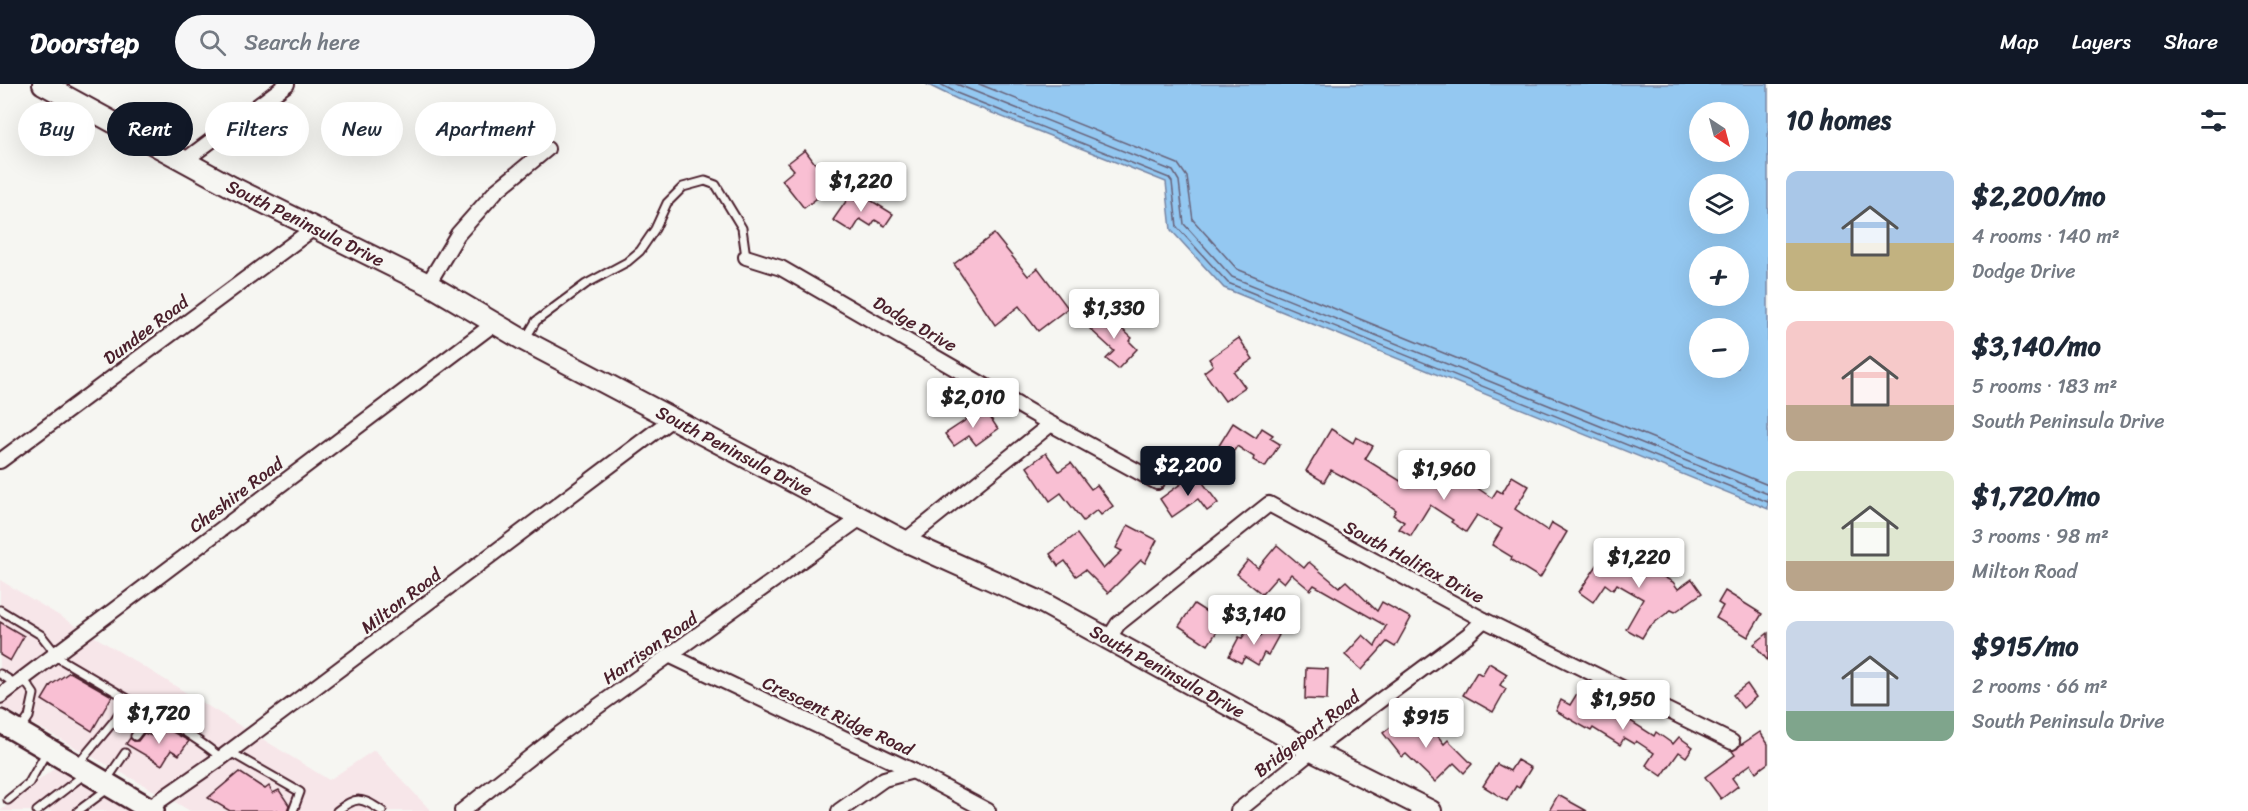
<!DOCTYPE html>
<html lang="en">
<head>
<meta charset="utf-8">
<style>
  :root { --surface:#fff; --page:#f6f6f7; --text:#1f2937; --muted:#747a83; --accent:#111827 }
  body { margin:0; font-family:Sriracha,sans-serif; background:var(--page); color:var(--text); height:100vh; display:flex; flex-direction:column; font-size:22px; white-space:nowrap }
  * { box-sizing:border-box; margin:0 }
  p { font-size:20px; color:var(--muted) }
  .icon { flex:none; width:33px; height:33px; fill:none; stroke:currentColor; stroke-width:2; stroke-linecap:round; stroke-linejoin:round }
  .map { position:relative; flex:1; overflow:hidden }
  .side { display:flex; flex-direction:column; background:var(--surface); width:480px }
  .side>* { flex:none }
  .guide { position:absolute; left:18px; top:18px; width:570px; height:54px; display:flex; gap:12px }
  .needle { width:39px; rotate:144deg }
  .tools { position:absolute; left:1689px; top:18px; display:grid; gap:12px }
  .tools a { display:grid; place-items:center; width:60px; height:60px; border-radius:50%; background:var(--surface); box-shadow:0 6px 24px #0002; font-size:30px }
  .price { position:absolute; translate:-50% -51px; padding:0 14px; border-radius:6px; background:#fff; color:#222; font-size:20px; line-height:39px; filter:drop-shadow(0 2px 3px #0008) }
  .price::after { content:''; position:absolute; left:50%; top:36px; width:18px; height:14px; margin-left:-9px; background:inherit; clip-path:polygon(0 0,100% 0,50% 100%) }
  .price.active { background:var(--accent); color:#fff }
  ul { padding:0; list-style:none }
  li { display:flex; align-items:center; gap:18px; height:150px; padding:0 18px }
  li span { display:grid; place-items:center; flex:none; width:168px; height:120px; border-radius:12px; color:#555 }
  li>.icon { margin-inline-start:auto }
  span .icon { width:72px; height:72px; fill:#fffc; stroke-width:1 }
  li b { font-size:26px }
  h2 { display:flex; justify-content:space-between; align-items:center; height:72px; padding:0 18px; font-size:26px }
  .tag { padding:0 21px; border-radius:27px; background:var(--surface); box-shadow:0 6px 24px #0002; font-size:21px; line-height:54px }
  .tag.active { background:var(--accent); color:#fff }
  header { display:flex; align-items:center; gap:36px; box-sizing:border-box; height:84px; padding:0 30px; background:var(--accent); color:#fff }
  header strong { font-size:28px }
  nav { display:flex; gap:33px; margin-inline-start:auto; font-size:21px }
  .search { width:420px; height:54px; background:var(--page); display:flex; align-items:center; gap:15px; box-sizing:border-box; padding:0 21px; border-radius:33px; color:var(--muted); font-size:22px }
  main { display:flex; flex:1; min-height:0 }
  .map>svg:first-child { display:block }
</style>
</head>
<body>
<header>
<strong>Doorstep</strong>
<div class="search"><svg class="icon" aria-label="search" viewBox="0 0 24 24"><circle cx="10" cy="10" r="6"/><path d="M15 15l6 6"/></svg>Search here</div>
<nav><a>Map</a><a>Layers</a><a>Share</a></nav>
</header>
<main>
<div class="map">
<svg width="1768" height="727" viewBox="0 0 1768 727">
  <rect width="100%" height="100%" fill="#f6f6f2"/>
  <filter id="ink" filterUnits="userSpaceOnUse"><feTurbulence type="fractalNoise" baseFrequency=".0167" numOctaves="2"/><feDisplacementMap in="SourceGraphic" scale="12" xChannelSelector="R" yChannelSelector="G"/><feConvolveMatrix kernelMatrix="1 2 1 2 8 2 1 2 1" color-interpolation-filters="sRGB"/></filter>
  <g filter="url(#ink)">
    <g fill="#f7e6e9">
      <path d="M0,496l78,47 -78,59z"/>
      <path d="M92,551l155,95 -87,64 -160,-88z"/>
      <path d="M261,654l68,42 45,-30 57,61h-241l-15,-9z"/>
      <path d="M66,675l94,52h-160z"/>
    </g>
    <path fill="#94c8f1" stroke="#7684a2" stroke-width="1.5" fill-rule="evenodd" d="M926,0h842v425l-544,-221 -53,-58 -5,-48 -209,-83zM1700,28h38v40h-38zM1700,100h38v40h-38zM1700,172h38v40h-38zM1700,244h38v40h-38z"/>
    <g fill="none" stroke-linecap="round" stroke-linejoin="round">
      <g stroke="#68637a" stroke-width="1.5">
        <path d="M940,0l19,10 210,84 3,4 5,45 51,56 540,219"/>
        <path d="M956,0l217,87 6,10 5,43 48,53 536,217"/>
        <path d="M979,0l199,80 9,13 6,43 44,49 531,216"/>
      </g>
    </g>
    <g fill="#f9bfd3" stroke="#4a1f2b" stroke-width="1.5">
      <path d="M805,66l17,23 9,-7 10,14 -37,28 -22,-28 12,-10 -6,-7z"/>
      <path d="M859,109l34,21 -8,12 -10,-6 -4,6 -11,-7 -8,13 -19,-12 16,-23 5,3z"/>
      <path d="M994,150l34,42 10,-8 30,40 -30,23 -19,-25 -24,19 -41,-61z"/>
      <path d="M1104,229l28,25 -3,3 8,8 -19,20 -12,-10 8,-8 -24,-22z"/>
      <path d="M1239,254l14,21 -19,13 11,15 -20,14 -21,-29 9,-7 -4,-6z"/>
      <path d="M984,324l14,21 -22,16 -7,-9 -15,10 -9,-12z"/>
      <path d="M1233,339l23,15 6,-10 11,7 -3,3 10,6 -15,23 -12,-7 1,-3 -17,-11 -9,14 -13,-8z"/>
      <path d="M1331,345l22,14 3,-6 17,9 -8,13 45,28 14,-23 28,18 5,-8 35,24 5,-8 5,3 10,-17 17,10 -14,23 33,22 4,-8 15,9 -27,46 -29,-18 1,-3 -20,-12 10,-16 -25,-14 -11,17 -15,-10 2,-2 -23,-15 -19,31 -12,-7 5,-7 -11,-7 3,-5 -28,-20 -37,-20 -7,12 -18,-11z"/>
      <path d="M1046,369l13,18 12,-8 20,26 6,-4 16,21 -12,9 -4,-5 -14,11 -22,-28 -11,8 -23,-34z"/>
      <path d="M1198,392l20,27 -11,8 -9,-12 -26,18 -12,-18 29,-21 2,3z"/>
      <path d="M1128,441l29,15 -12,23 -4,-3 -33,33 -23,-23 -9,6 -11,-15 -7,5 -8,-12 27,-20 26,35 19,-18 -6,-3z"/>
      <path d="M1277,461l27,23 5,-6 30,25 7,-6 31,30 5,-9 29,16 -16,29 -8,-5 -25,28 -17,-15 18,-20 12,11 11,-20 -72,-41 -4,5 -19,-16 -7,9 -7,-6 -15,17 -25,-20 11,-14 10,8z"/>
      <path d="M1610,462l32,22 2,-2 29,16 5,7 14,-10 10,14 -27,19 -4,-2 -8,6 -15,12 -6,10 -16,-9 17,-30 -26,-15 -4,6 -8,-6 -12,18 -14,-10z"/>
      <path d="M1725,507l37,23 -14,23 -32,-19 7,-12 -5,-3z"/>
      <path d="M1194,520l22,14 -3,5 7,4 -12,18 -29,-19z"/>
      <path d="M0,538l24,14 -14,25 -10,-6z"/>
      <path d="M1265,543l14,8 -11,20 -4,-2 -6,12 -13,-8 -4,6 -12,-7 10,-19 3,1 6,-9 12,7z"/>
      <path d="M1768,549v28l-14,-17z"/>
      <path d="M1489,579l18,11 -7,11 6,4 -13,23 -30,-17 14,-23 5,3z"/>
      <path d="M1306,584l22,1 -1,31 -22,-1z"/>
      <path d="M70,588l42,24 -20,35 -50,-31 9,-15z"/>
      <path d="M1747,600l9,13 -13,11 -10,-13z"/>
      <path d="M1578,608l40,21 36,23 2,-4 17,12 6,-7 14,10 -7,10 -7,-5 -17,24 -16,-11 8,-12 -18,-12 -2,3 -10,-6 -4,7 -27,-17 -2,3 -35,-20 5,-11 9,5z"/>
      <path d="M1425,635l19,25 4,-4 24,24 -8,9 -10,-10 -19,19 -29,-28 -4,3 -19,-24 17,-13 9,11z"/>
      <path d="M162,642l27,15 -10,14 -8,-5 -9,15 -36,-21 4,-6 4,3h4l6,-8 11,4z"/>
      <path d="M1760,648l8,12v19l-12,9 -5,-8 -19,14 6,8 -17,13 -16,-22 30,-22 -3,-4z"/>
      <path d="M1517,676l14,8 -12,20 -3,-2 -9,15 -24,-15 14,-22 13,7z"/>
      <path d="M239,688l26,17 4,-3 4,7 6,-3 10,15 -2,6h-57l-22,-13z"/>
      <path d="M1558,711l29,16h-38z"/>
    </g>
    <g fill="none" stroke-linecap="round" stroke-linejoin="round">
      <g stroke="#4a1f2b" stroke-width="11">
        <g id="lane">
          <path d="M526,254l10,-17 50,-37 41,-22 13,-11 15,-22 12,-26 16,-16 22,-6 11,4 26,43 4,29"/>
          <path d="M0,526l41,25 19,24 68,40 -14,22 -36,43"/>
          <path d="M0,590l16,10"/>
          <path d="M21,645l8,-12 5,-23 -11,-16"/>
          <path d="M135,652c5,-7 12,-16 22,-17 11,-1 55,31 64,39"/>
          <path d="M230,668l70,40 -7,19"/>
          <path d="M106,697l19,-28"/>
          <path d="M8,716l21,-17 18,-32"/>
          <path d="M37,727l48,-37"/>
          <path d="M78,727l31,-23"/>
          <path d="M337,727c20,-15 24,-14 45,0"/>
        </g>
      </g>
      <g stroke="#4a1f2b" stroke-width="18">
        <g id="street">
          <path d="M184,77l103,-77"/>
          <path d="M746,173l35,11 270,156 106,58"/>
          <path d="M428,200l30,-50 38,-43 51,-42"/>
          <path d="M0,377l314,-233"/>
          <path d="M905,457l146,-117"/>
          <path d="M1109,554l9,-14 151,-120 215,116 248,122"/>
          <path d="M671,572l242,115 75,40"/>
          <path d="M0,612l495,-373"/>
          <path d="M149,724l72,-50 451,-339"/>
          <path d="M462,727l96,-76 304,-218"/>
          <path d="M839,727l45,-32 29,-8"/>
          <path d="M1238,727l74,-60 156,-116 16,-15"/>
        </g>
      </g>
      <g stroke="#4a1f2b" stroke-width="24">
        <g id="secondary">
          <path id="s1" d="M43,0l189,103 196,97 97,57 380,200 138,62 269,148 119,60"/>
        </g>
      </g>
      <g stroke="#4a1f2b" stroke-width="26">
        <path id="primary" d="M0,637l153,90"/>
      </g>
      <use href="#lane" stroke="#f6f6f2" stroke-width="7"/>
      <use href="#street" stroke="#f6f6f2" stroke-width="14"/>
      <use href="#secondary" stroke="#f6f6f2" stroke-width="20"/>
      <use href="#primary" stroke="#f6f6f2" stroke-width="21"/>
    </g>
  </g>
  <g text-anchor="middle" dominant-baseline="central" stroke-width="5" stroke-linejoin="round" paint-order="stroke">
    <g font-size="18" fill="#4a1f2b" stroke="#f6f6f2">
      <text stroke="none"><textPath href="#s1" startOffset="297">South Peninsula Drive</textPath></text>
      <text transform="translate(915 240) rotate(30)">Dodge Drive</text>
      <text transform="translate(146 246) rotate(-37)">Dundee Road</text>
      <text stroke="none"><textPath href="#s1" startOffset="783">South Peninsula Drive</textPath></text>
      <text transform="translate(236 411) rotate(-37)">Cheshire Road</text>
      <text transform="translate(1414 478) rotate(28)">South Halifax Drive</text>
      <text transform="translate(401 517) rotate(-37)">Milton Road</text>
      <text transform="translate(650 564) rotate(-35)">Harrison Road</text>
      <text stroke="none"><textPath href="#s1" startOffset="1269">South Peninsula Drive</textPath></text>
      <text transform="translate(838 632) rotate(25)">Crescent Ridge Road</text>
      <text transform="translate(1307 650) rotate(-38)">Bridgeport Road</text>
    </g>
  </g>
</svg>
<div class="tools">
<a><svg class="needle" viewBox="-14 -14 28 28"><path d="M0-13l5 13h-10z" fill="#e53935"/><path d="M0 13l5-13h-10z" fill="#747a83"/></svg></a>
<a><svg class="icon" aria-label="layers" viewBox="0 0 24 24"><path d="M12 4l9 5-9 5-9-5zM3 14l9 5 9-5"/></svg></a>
<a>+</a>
<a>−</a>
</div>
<b class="price" style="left:861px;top:129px">$1,220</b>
<b class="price" style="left:1114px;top:256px">$1,330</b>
<b class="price" style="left:973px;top:345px">$2,010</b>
<b class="price active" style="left:1188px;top:413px">$2,200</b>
<b class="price" style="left:1444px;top:417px">$1,960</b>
<b class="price" style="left:1639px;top:505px">$1,220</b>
<b class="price" style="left:1254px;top:562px">$3,140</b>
<b class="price" style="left:1623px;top:647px">$1,950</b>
<b class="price" style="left:159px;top:661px">$1,720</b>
<b class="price" style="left:1426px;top:665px">$915</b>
<div class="guide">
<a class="tag">Buy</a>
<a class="tag active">Rent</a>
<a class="tag">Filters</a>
<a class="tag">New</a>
<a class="tag">Apartment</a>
</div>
</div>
<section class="side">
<h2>10 homes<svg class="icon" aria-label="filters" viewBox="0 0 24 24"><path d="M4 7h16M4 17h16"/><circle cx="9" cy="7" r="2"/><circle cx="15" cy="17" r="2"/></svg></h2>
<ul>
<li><span style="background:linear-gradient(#a9c7e8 60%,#c2b280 0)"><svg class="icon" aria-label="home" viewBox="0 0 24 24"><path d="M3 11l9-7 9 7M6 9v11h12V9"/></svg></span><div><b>$2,200/mo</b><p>4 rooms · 140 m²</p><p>Dodge Drive</p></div></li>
<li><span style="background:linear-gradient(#f6c9c9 70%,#b9a48a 0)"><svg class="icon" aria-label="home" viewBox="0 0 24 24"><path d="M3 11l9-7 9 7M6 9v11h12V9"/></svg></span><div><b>$3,140/mo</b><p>5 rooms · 183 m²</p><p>South Peninsula Drive</p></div></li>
<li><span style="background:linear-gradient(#dfe7d0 75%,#b9a48a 0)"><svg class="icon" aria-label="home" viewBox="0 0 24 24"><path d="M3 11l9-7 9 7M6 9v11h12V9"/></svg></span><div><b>$1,720/mo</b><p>3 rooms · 98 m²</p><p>Milton Road</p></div></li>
<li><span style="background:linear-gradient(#c9d6e8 75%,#7fa58c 0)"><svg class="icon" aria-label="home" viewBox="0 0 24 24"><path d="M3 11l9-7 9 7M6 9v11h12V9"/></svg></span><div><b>$915/mo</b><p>2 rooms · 66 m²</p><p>South Peninsula Drive</p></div></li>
</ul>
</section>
</main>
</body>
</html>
